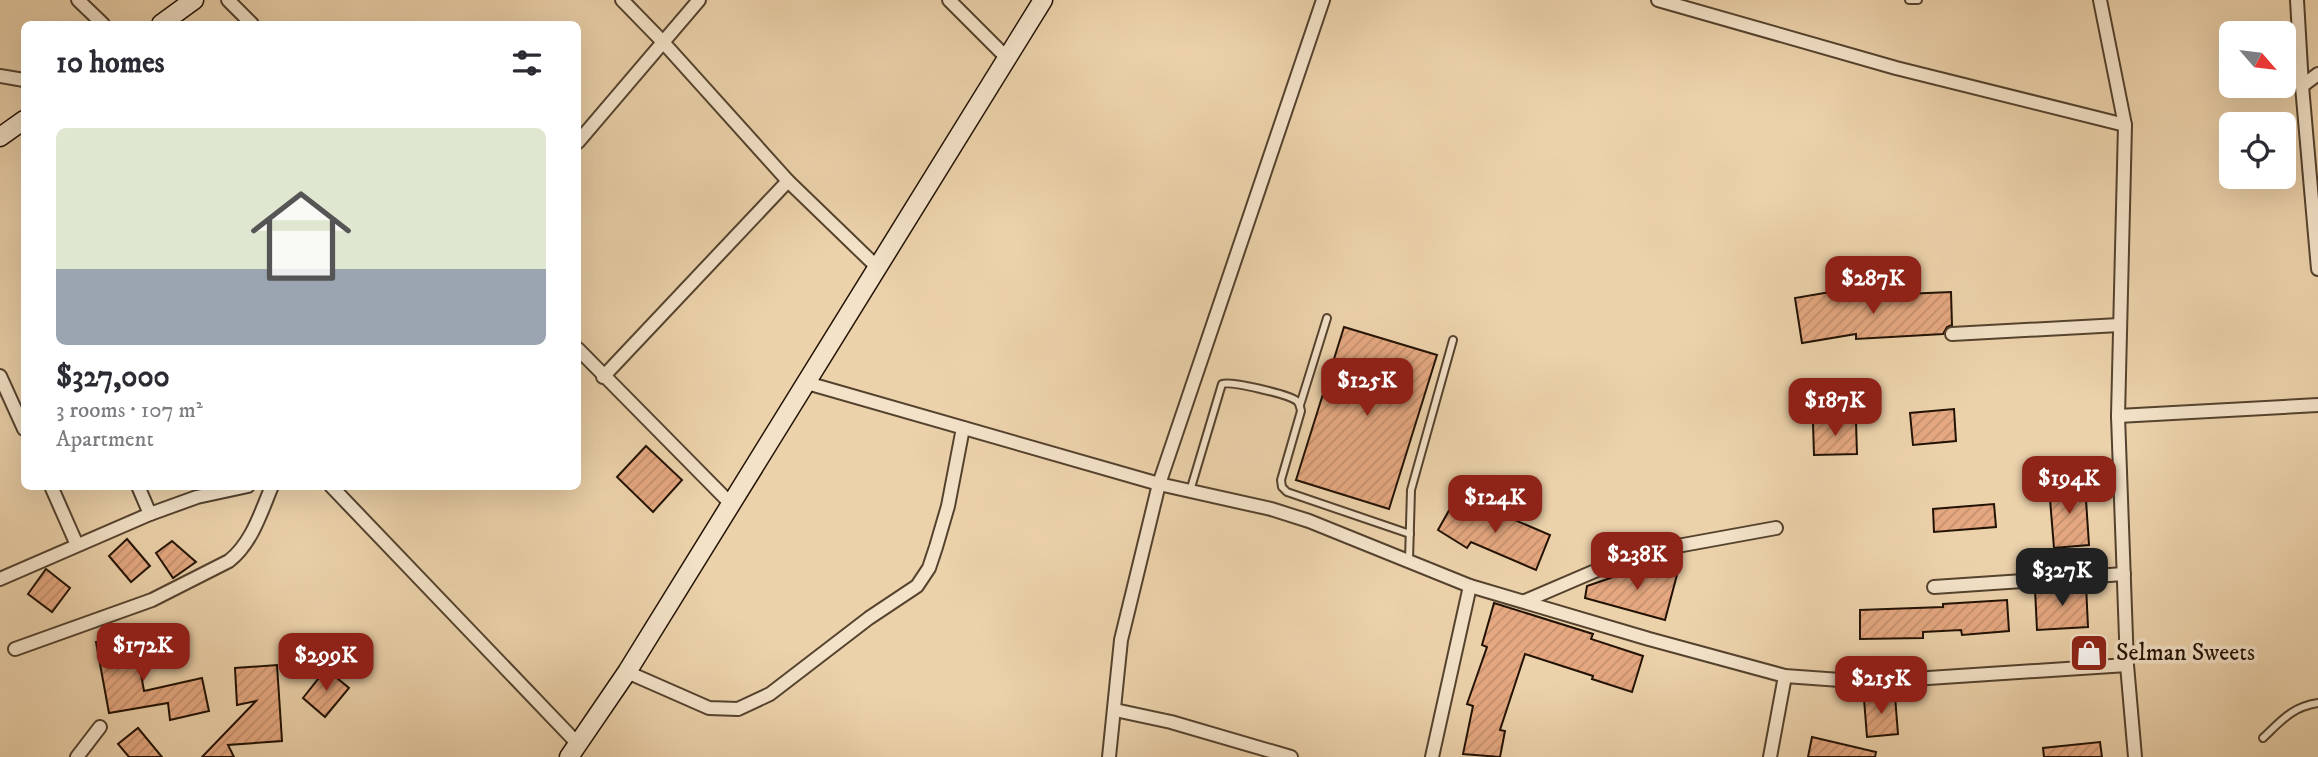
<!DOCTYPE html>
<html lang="en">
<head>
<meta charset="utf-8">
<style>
  :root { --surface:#fff; --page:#f2f2f3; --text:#2b2b33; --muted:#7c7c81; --accent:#8f2418 }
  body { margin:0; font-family:"IM FELL DW Pica",serif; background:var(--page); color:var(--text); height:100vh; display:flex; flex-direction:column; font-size:26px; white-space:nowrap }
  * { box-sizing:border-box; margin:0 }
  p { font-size:23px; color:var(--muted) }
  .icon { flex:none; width:38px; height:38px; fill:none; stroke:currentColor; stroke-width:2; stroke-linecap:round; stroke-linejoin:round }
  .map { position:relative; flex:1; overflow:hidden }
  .details { position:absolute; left:21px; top:21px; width:560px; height:469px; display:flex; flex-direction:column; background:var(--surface); border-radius:10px; box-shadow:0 7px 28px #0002 }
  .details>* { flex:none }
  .needle { width:46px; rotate:118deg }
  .controls { position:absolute; left:2219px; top:21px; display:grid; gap:14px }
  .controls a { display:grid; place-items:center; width:77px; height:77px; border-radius:10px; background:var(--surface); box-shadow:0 7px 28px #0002; font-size:35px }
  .price { position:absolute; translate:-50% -60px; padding:0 16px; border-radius:14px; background:var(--accent); color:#fff; font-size:23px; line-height:46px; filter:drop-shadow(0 2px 4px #0008) }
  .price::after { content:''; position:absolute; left:50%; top:42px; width:21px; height:16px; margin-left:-10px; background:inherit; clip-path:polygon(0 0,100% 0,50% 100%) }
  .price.current { background:#222; color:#fff }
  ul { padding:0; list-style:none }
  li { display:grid; align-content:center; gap:14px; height:371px; padding:0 35px }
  li span { display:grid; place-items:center; height:217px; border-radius:10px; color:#555 }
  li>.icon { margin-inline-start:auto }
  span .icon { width:126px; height:126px; fill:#fffc; stroke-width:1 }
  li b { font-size:30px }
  h2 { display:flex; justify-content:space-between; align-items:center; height:84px; padding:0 35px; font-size:30px }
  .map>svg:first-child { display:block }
</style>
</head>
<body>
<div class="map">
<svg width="2318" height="757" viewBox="0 0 2318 757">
  <defs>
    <pattern id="building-hatch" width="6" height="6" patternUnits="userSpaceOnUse" patternTransform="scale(1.75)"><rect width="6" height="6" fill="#e5a881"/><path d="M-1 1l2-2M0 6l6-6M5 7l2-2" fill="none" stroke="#c4906e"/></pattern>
  </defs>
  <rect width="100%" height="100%" fill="#ecd2ab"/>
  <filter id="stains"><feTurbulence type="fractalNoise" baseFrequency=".00286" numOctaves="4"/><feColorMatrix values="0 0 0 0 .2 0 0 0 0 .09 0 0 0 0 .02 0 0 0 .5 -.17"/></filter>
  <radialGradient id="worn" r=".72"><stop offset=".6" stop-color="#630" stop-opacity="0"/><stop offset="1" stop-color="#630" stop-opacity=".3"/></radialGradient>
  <g fill="url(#building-hatch)" stroke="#221204" stroke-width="2">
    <path d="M1842,290l1,11 61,-4v-3l47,-2 1,33 -5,2 -4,7 -87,5v-5l-54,9 -7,-45z"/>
    <path d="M1344,327l93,28 -48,154 -93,-29z"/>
    <path d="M1954,409l2,32 -43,4 -3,-32z"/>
    <path d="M1856,422l1,32 -43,1 -1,-32z"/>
    <path d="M646,446l36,34 -29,32 -36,-35z"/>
    <path d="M2085,485l4,60 -35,3 -5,-61z"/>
    <path d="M1456,498l43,26 4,-9 47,20 -14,35 -65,-28 -4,6 -29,-18z"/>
    <path d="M1994,504l2,23 -62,5 -1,-23z"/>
    <path d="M127,539l23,27 -19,16 -22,-26z"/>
    <path d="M172,541l24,21 -23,16 -17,-25z"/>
    <path d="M46,569l24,19 -18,24 -24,-18z"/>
    <path d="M1678,571l-13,49 -80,-22 2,-12 38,-13z"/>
    <path d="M2086,585l2,42 -51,3 -2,-41z"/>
    <path d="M2007,600l2,31 -47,4 -1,-5 -38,2v6l-63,1v-29l83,-3v-3z"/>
    <path d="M1494,603l99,31 -2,5 52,17 -11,36 -40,-13 1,-3 -68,-22 -25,76 5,1 -5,26 -37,-3 10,-48 -6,-2 20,-57 -5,-2z"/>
    <path d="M134,635l10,56 58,-13 7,33 -39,9 -2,-17 -59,10 -13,-71z"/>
    <path d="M277,665l5,76 -54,4 6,12h-32l54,-56 -19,4 -2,-37z"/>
    <path d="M326,669l23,19 -24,29 -22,-19z"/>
    <path d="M1895,696l3,38 -31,3 -3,-38z"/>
    <path d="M138,728l24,29h-33l-11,-13z"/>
    <path d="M1812,737l64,15 -1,5h-67z"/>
    <path d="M2100,742l2,15h-58l-1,-9z"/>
  </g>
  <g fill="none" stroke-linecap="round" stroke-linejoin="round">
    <g stroke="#54422e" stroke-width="10">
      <g id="service">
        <path d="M1909,0h9"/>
        <path d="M1300,405l27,-87"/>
        <path d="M1190,491l32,-107c9,-3 66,10 75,17 3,3 3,6 4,10l-20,69 1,7 5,5 123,42"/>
        <path d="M1409,560l2,-70 42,-150"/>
        <path d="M2263,738c19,-18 29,-31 55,-35"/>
      </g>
    </g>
    <g stroke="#54422e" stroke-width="16">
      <g id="minor">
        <path d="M78,0l25,24"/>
        <path d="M228,0l24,24"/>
        <path d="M622,0l40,41 126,140 89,86"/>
        <path d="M949,0l58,58"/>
        <path d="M1658,0l238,68 229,57"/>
        <path d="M2100,0l25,125 -7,291 9,249 8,92"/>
        <path d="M2297,0l5,86 16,183"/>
        <path d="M0,76l24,4"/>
        <path d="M2302,86l16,-12"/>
        <path d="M578,142l121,-142"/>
        <path d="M1952,334l167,-9"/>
        <path d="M578,349l153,155"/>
        <path d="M0,376l24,53"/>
        <path d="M603,377l185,-196"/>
        <path d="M807,383l352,101 112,25 38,12 161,65 179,53 136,37 83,6 259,-17"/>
        <path d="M2118,416l200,-11"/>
        <path d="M51,486l26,59"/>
        <path d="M138,486l12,28"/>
        <path d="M331,486l247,258"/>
        <path d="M0,579l150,-65 47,-17 51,-11"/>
        <path d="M1934,587l190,-13"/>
        <path d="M1525,601l77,-33 48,-17 126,-23"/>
        <path d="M15,649l137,-49 77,-39c23,-18 32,-49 43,-75"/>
        <path d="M627,672l82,36 29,1 32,-15 99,-76 48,-32 12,-18 7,-21 12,-41 15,-78"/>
        <path d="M1115,710l56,12 120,35"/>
        <path d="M77,757l23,-30"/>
        <path d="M1109,757l12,-117 38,-156 164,-484"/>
        <path d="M1432,757l38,-171"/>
        <path d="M1770,757l15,-81"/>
      </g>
    </g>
    <g stroke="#221204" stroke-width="21">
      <g id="secondary">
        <path d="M161,24l33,-24"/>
        <path d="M0,137l24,-17"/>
        <path d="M569,757l58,-85 416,-672"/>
      </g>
    </g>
    <use href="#service" stroke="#f3e2c8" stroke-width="6"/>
    <use href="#minor" stroke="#f3e2c8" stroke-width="12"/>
    <use href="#secondary" stroke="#f3e2c8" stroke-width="18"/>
  </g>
  <defs>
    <g id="shop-square" transform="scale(2.0125)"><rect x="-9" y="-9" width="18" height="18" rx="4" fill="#8f2418" stroke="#f3e2c8"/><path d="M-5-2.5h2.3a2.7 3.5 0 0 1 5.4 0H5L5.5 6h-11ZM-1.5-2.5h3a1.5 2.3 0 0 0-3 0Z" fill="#fff"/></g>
  </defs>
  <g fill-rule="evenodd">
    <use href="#shop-square" x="2089" y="653"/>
  </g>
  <g text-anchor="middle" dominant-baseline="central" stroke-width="7" stroke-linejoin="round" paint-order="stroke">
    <g font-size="24" fill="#221204" stroke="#f3e2c8" text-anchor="start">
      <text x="2116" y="653">Selman Sweets</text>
    </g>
  </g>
  <rect width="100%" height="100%" filter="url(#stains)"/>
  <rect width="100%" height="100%" fill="url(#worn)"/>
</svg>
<div class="controls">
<a><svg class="needle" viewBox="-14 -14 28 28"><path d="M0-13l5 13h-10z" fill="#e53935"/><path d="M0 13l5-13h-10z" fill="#7c7c81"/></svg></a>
<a><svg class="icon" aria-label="locate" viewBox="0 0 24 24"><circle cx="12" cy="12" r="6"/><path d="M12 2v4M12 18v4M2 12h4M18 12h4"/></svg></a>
</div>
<b class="price" style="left:1873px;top:316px">$287K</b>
<b class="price" style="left:1367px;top:418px">$125K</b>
<b class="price" style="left:1835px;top:438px">$187K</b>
<b class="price" style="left:2069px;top:516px">$194K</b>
<b class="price" style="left:1495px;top:535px">$124K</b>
<b class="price" style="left:1637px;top:592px">$238K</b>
<b class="price current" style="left:2062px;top:608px">$327K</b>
<b class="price" style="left:143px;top:683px">$172K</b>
<b class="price" style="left:326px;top:693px">$299K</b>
<b class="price" style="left:1881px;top:716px">$215K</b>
<section class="details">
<h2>10 homes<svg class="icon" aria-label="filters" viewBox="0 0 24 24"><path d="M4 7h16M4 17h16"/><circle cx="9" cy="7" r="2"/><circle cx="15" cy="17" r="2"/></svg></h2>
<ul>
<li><span style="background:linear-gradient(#dfe7d0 65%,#9aa5b1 0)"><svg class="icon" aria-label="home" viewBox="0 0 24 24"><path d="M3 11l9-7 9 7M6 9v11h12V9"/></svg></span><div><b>$327,000</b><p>3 rooms · 107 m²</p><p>Apartment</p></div></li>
</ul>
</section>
</div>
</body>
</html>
